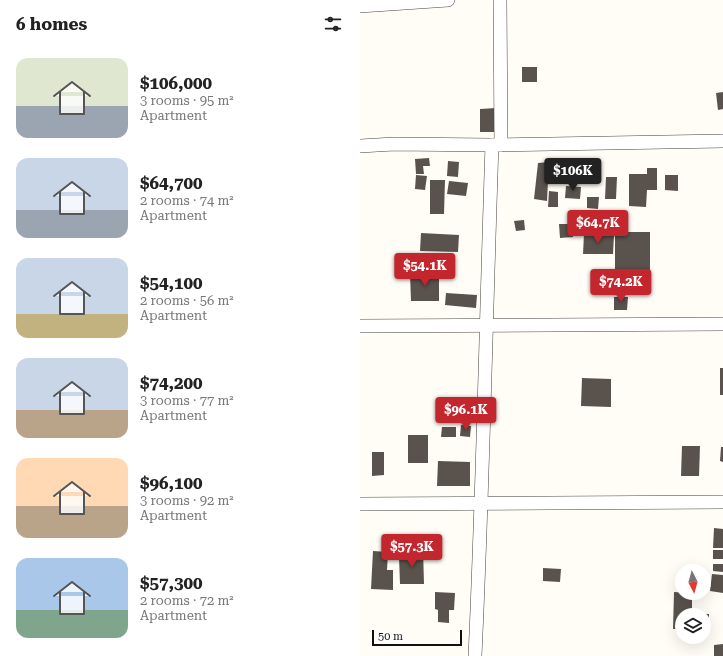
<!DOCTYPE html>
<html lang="en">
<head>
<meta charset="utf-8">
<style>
  :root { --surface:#fff; --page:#f6f6f6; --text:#222; --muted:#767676; --accent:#c4262e }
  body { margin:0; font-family:"Roboto Serif",serif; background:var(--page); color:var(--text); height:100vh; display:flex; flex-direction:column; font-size:15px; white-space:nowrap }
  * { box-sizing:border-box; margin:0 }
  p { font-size:13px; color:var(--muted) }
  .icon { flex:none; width:22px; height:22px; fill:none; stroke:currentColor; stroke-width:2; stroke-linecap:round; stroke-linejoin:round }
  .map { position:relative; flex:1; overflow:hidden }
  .side { display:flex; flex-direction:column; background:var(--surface); width:360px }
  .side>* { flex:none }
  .needle { width:26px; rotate:174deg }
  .buttons { position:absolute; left:315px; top:564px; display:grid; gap:8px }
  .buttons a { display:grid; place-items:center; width:36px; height:36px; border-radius:50%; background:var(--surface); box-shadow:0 4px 16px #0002; font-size:20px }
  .scale { position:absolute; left:12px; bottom:10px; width:90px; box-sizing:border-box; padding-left:4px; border:2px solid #111; border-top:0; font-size:11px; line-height:14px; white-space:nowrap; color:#111; -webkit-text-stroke:3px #fff; paint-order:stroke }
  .price { position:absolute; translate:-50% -34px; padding:0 9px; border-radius:4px; background:var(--accent); color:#fff; font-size:13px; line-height:26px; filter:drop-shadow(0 1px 2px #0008) }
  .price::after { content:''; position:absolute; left:50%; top:24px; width:12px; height:9px; margin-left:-6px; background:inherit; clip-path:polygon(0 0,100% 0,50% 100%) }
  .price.selected { background:#222; color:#fff }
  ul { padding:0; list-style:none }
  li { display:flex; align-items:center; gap:12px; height:100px; padding:0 16px }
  li span { display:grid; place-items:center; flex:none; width:112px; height:80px; border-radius:12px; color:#555 }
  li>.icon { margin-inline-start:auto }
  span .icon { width:48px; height:48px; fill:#fffc; stroke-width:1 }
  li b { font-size:17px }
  h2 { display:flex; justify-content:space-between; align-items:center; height:48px; padding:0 16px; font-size:17px }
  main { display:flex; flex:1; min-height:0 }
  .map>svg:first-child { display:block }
</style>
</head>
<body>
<main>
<section class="side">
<h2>6 homes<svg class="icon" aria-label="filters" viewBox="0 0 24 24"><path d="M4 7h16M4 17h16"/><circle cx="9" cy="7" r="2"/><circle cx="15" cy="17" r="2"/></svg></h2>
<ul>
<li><span style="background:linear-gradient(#dfe7d0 60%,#9aa5b1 0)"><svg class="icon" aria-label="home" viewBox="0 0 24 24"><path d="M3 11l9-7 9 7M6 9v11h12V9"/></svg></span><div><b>$106,000</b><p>3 rooms · 95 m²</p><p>Apartment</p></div></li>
<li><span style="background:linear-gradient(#c9d6e8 65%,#9aa5b1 0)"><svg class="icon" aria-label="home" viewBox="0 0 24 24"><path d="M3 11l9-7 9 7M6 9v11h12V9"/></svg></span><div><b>$64,700</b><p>2 rooms · 74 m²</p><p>Apartment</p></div></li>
<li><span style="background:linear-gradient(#c9d6e8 70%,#c2b280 0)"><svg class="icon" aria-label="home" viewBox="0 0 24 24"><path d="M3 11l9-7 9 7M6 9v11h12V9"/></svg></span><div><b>$54,100</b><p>2 rooms · 56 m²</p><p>Apartment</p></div></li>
<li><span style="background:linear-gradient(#c9d6e8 65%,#b9a48a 0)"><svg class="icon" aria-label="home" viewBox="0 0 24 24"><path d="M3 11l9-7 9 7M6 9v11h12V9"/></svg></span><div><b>$74,200</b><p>3 rooms · 77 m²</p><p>Apartment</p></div></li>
<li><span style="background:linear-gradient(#ffd9b3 60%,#b9a48a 0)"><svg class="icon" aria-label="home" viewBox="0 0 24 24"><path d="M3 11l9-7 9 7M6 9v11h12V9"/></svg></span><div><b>$96,100</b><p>3 rooms · 92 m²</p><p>Apartment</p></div></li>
<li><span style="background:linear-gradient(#a9c7e8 65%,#7fa58c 0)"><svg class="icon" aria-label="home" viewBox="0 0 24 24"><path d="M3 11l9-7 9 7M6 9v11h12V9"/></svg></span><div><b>$57,300</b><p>2 rooms · 72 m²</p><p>Apartment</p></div></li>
</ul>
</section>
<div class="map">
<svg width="363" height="656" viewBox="0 0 363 656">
  <rect width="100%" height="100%" fill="#fffdf5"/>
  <g fill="#5a524d">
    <rect x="162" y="67" width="15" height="15"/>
    <path d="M363,92v17l-5,1 -2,-17z"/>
    <path d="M136,108l1,24h-17v-23z"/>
    <path d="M69,158l1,8h-7l1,8h-8l-1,-15z"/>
    <path d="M88,161l11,1 -1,15 -11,-1z"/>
    <path d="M189,162l-2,39 -13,-2 4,-36z"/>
    <path d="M287,168h10v22h-10l-1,17 -17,-1v-32h18z"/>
    <path d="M56,175l11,1 -2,14 -10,-1z"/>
    <path d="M305,175h13v16l-13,-1z"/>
    <path d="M246,177h11l-1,22h-11z"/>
    <path d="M70,180h15l-1,34h-14z"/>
    <path d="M89,181l19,2 -2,13 -19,-2z"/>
    <path d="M206,186l15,1 -1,12 -15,-1z"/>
    <path d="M189,191l9,1v15h-10z"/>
    <path d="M227,197h12l-1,12 -11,-1z"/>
    <path d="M164,220l1,10 -9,1 -2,-10z"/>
    <path d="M199,224h13l1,13 -13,1z"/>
    <rect x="255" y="232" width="35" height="44"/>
    <path d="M61,233l38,2 -1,17 -38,-1z"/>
    <path d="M224,234l30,1 -1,19h-30z"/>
    <path d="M50,274h29v27h-28z"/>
    <path d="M86,293l31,2 -1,13 -31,-3z"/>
    <path d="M254,297h14l-1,13h-13z"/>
    <rect x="360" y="368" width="3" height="27"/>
    <path d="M222,378l29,1v28l-30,-1z"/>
    <path d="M101,425l10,1 -1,11 -10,-1z"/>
    <path d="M82,427h14v10h-15z"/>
    <rect x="48" y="435" width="20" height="28"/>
    <path d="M322,446h18l-1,30h-18z"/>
    <path d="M361,447h2v15l-3,-1z"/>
    <path d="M12,452h12v23l-12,1z"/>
    <path d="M78,461l32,1v24h-33z"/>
    <path d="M354,528l9,1v19h-10z"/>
    <path d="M52,549h11l1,35h-24l-1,-27h4v-3h9z"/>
    <rect x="353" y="550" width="10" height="9"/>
    <path d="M13,551l15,1 -1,18h6v20l-22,-1z"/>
    <path d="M353,564h10v8l-10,-1z"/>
    <path d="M183,568l18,1 -1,13 -17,-1z"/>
    <path d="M352,574l11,1v18l-13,-2z"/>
    <path d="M75,592l20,1 -1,17h-5v13l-11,-1v-12l-3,-1z"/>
    <path d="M314,592l18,1v22h-10v14h-9z"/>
    <rect x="344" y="614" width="5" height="16"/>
    <path d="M363,644v12h-9v-11z"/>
  </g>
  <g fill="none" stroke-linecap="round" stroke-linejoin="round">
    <g stroke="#444" stroke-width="14">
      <g id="minor">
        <path d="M140,0l1,145"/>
        <path d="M0,6l88,-6"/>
        <path d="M0,146l34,-2 98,1 231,-4"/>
        <path d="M0,326l363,-2"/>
        <path d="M0,504l363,-2"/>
        <path d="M115,656c8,-170 11,-340 17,-511"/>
      </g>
    </g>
    <use href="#minor" stroke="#fff" stroke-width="13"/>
  </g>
</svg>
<div class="buttons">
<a><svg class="needle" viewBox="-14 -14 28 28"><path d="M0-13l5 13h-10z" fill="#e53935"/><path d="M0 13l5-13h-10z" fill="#767676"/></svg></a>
<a><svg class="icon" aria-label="layers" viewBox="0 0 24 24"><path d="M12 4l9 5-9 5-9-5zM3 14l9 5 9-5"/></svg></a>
</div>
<div class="scale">50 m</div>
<b class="price selected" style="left:213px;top:192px">$106K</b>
<b class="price" style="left:238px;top:244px">$64.7K</b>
<b class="price" style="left:65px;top:287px">$54.1K</b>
<b class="price" style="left:261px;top:303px">$74.2K</b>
<b class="price" style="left:106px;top:431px">$96.1K</b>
<b class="price" style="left:52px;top:568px">$57.3K</b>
</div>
</main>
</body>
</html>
